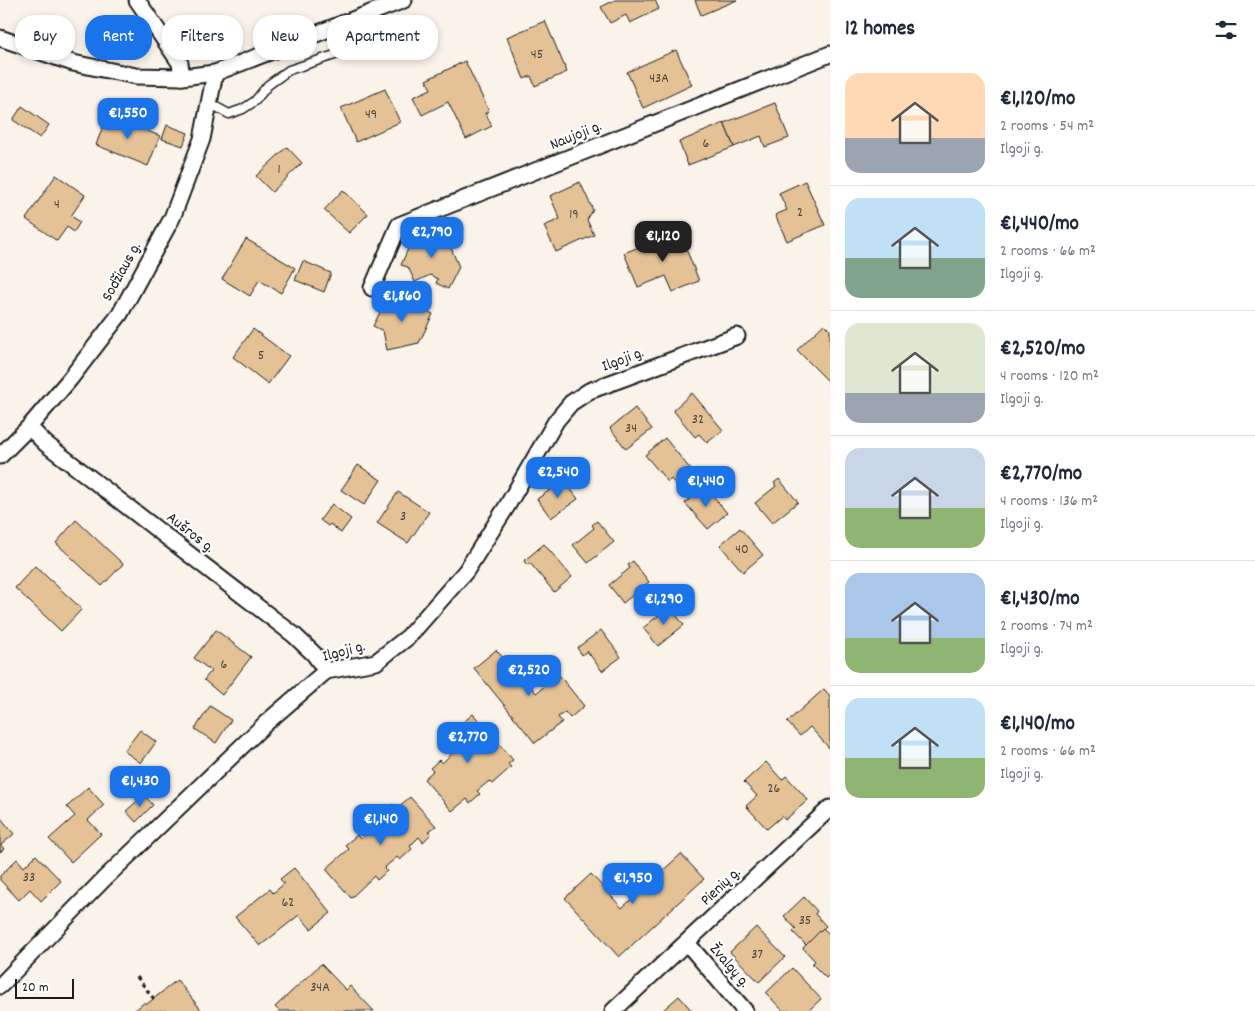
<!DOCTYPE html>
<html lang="en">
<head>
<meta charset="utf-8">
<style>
  :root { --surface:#fff; --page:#f6f6f7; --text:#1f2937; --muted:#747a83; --line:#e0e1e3; --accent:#1a73e8 }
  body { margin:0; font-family:Dekko,sans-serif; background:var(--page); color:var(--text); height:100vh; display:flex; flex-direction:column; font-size:19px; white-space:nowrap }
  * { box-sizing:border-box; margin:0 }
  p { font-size:16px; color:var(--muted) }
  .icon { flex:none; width:28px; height:28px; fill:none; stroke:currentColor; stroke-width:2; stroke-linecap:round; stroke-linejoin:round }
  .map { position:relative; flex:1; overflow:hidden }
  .side { display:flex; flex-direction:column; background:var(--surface); width:425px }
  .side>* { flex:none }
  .banner { position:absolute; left:15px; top:15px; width:475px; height:45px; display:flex; gap:10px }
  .scale { position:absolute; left:15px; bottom:12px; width:59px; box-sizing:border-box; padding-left:5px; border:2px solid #1c1c1c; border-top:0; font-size:14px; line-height:18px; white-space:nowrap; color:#1c1c1c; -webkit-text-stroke:4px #fff; paint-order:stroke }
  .price { position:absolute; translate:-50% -42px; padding:0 11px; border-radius:10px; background:var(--accent); color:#fff; font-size:16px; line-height:32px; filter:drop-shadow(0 1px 2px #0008) }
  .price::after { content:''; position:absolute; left:50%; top:30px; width:15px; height:11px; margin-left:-8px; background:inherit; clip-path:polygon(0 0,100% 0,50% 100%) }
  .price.selected { background:#222; color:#fff }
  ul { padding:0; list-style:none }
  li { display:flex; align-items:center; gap:15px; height:125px; padding:0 15px }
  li+li { border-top:1px solid var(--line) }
  li span { display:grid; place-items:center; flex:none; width:140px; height:100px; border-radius:15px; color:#555 }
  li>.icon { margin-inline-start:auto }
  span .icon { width:60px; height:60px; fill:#fffc; stroke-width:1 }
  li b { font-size:21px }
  h2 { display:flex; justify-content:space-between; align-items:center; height:60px; padding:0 15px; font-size:21px }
  .pill { padding:0 18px; border-radius:20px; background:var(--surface); box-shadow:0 2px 8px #0003; font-size:18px; line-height:45px }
  .pill.selected { background:var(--accent); color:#fff }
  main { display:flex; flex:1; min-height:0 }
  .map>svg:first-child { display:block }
</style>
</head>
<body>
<main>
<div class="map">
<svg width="830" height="1011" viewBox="0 0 830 1011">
  <rect width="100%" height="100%" fill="#faf3ea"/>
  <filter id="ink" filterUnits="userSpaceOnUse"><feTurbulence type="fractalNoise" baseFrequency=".02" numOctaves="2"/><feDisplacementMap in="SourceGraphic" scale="10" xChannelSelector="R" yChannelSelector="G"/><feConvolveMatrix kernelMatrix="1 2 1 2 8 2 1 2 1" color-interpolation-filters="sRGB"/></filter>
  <g filter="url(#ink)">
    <g fill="#e4c296" stroke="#1c1c1c">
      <path d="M615,0h40l4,9 -29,14 -4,-8 -16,8 -9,-16z"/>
      <path d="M695,0h42l-36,15z"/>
      <path d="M545,21l22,51 -32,14 -4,-10 -7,3 -17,-42z"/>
      <path d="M676,50l16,35 -49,23 -16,-36z"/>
      <path d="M465,61l24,50 -4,2 7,13 -26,13 -18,-37 -26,13 -9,-18 18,-8 -5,-9z"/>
      <path d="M385,89l15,33 -44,20 -15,-34z"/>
      <path d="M775,103l14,35 -24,9 -4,-11 -27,11 -10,-24z"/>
      <path d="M22,106l27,19 -9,13 -27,-18z"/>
      <path d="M107,115l53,21 -12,30 -52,-21z"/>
      <path d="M724,123l10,24 -46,18 -9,-23z"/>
      <path d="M167,125l21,8 -5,13 -21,-7z"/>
      <path d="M287,147l15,16 -30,29 -16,-16z"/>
      <path d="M56,175l29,20 -14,21 9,6 -6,10 -7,-5 -10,14 -31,-22z"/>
      <path d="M805,181l20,44 -38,16 -12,-26 12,-5 -8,-17z"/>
      <path d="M580,182l13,28 -6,10 7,15 -38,17 -12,-26 16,-7 -10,-23z"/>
      <path d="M343,190l25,24 -19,19 -25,-23z"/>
      <path d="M443,229l16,38 -11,22 -12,-6 2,-4 -8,-4 -15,7 -7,-15 -7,-2 10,-23z"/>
      <path d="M679,231l20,50 -26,11 -7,-16 -28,11 -14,-34z"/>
      <path d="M246,239l49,29 -14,25 -22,-13 -9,16 -28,-17z"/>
      <path d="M303,261l28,12 -7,19 -29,-12z"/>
      <path d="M390,293l43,21 -14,29 -32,7 -4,-19 -10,-5z"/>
      <path d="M824,324l6,6v51l-1,1 -32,-32z"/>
      <path d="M253,329l36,27 -21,28 -35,-27z"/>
      <path d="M692,393l31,37 -16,13 -8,-9 -4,3 -22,-27z"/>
      <path d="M635,408l17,21 -26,20 -16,-21z"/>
      <path d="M665,438l30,37 -16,13 -8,-9 -3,3 -23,-27z"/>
      <path d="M358,465l23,15 -17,25 -23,-15z"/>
      <path d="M562,477l16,22 -27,19 -14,-19 22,-15 -2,-3z"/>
      <path d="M779,479l19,23 -26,21 -17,-20 21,-17 -2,-3z"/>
      <path d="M705,486l22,27 -19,16 -23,-26z"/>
      <path d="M398,492l31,20 -21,31 -31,-20z"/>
      <path d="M332,504l19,15 -10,14 -11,-9 -2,2 -8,-6z"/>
      <path d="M76,520l47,44 -21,22 -46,-43z"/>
      <path d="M597,521l17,21 -26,21 -15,-18 21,-17 -2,-3z"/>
      <path d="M740,528l23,27 -20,17 -23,-27z"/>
      <path d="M544,544l28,33 -18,15 -24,-29 -3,2 -3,-4z"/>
      <path d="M633,561l16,21 -26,21 -14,-18 21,-17 -2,-3z"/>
      <path d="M35,566l47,43 -21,22 -46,-43z"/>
      <path d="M667,604l17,21 -26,21 -15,-18 21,-17 -2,-3z"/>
      <path d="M216,630l35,27 -29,38 -18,-15 7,-9 -17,-13z"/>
      <path d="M601,630l20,27 -19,14 -15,-20 -5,4 -5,-7z"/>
      <path d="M496,650l11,12 3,-2 26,33 23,-18 25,31 -14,12 -5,-6 -7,5 4,5 -27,21 -61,-75z"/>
      <path d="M824,689l6,7v53l-20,-22 -10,9 -13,-14z"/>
      <path d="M210,706l21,14 -15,23 -21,-14z"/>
      <path d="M473,714l40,46 -5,4 3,3 -19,17 -3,-3 -12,10 3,3 -10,9 -3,-4 -15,12 -28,-32 9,-8 -3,-3 9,-8 3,3 15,-14 -11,-12z"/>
      <path d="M140,730l16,12 -15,21 -17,-12z"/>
      <path d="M766,762l16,18 4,-4 22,24 -23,20 -3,-4 -15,13 -21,-23 11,-10 -13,-14z"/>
      <path d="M88,787l16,18 -16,15 13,14 -30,28 -22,-23 26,-23 -8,-9z"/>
      <path d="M144,795l9,10 -17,17 -10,-11z"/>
      <path d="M410,797l26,29 -7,5 2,3 -8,8 -4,-5 -9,9 2,3 -12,11 -3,-3 -13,11 3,3 -10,9 -3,-4 -23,22 -25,-29 23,-20 -4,-4 12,-10 3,4 23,-20 -3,-3 13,-12 4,4z"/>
      <path d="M0,817l14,17 -13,11 3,4 -4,3z"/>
      <path d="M681,854l23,25 -85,78 -54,-59 26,-24 31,34z"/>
      <path d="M36,855l25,26 -20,20 -11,-12 -11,11 -19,-20v-4l17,-17 7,8z"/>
      <path d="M294,868l37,45 -20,16 -12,-14 -39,31 -25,-29 35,-28 3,4 11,-9 -4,-5z"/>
      <path d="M804,897l13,14 -2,3 11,12 -20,19 -13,-13 3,-3 -12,-13z"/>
      <path d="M756,927l29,30 -26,25 -29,-30z"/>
      <path d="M823,928l7,7v39l-4,4 -14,-14 3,-3 -12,-13z"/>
      <path d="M321,964l25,26 4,-4 24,25h-95l-4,-4z"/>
      <path d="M792,968l29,31 -13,12h-25l-17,-18z"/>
      <path d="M177,980l25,31h-68l11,-9 2,2z"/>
      <path d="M679,996l13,15h-30z"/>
    </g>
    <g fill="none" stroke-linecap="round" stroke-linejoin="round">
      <g stroke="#1c1c1c" stroke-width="11">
        <path id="lane" d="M209,103l20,11 14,-5 12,-8 13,-16 21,-15 61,-20 11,-8 16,-31"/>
      </g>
      <g stroke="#1c1c1c" stroke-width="19">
        <g id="street">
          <path d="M137,0l43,63 2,14"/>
          <path d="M0,38l73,25 63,13 46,1 33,-4 189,-73"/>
          <path d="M372,288l27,-63 431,-171"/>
          <path d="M29,427l17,17 248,191 20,19 12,17"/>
          <path d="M0,456l29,-29 41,-48 50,-65 52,-96 30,-79 13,-66"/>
          <path d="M687,943l58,68"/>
          <path d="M0,986l103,-106 163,-157 60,-52 50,-9 32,-25 58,-66 41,-65 49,-85 15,-18 18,-12 148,-55"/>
          <path d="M613,1011l217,-203"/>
        </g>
      </g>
      <path stroke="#1c1c1c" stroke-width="3" stroke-dasharray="4 4" stroke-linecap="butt" d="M137,977l17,22"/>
      <use href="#lane" stroke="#fff" stroke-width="8"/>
      <use href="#street" stroke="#fff" stroke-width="15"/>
    </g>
  </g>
  <g text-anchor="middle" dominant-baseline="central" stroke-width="4.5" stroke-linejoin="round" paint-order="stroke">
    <g font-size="14" fill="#4e463a">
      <text x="537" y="55">45</text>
      <text x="659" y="79">43A</text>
      <text x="371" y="115">49</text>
      <text x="706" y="144">6</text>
      <text x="279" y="170">1</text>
      <text x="57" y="205">4</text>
      <text x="800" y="213">2</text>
      <text x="574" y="215">19</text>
      <text x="261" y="356">5</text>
      <text x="698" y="420">32</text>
      <text x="631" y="429">34</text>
      <text x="403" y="517">3</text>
      <text x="742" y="550">40</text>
      <text x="224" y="665">6</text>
      <text x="774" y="789">26</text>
      <text x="29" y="878">33</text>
      <text x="288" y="903">62</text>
      <text x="805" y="921">35</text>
      <text x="757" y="955">37</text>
      <text x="320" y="988">34A</text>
    </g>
    <g font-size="16" fill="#1c1c1c" stroke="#fff">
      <text transform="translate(576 136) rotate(-22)">Naujoji g.</text>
      <text transform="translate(122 272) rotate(-61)">Sodžiaus g.</text>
      <text transform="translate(623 360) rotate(-21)">Ilgoji g.</text>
      <text transform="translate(190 533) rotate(38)">Aušros g.</text>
      <text transform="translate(344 652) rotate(-15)">Ilgoji g.</text>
      <text transform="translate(721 887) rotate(-43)">Pienių g.</text>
      <text transform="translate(729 966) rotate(49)">Žvalgų g.</text>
    </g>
  </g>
</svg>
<div class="scale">20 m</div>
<b class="price" style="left:128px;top:140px">€1,550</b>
<b class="price" style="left:432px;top:259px">€2,790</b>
<b class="price selected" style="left:663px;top:263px">€1,120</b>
<b class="price" style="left:402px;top:323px">€1,860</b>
<b class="price" style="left:558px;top:499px">€2,540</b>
<b class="price" style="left:706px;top:508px">€1,440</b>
<b class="price" style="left:664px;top:626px">€1,290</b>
<b class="price" style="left:529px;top:697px">€2,520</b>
<b class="price" style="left:468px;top:764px">€2,770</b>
<b class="price" style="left:140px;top:808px">€1,430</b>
<b class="price" style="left:381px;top:846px">€1,140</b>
<b class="price" style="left:633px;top:905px">€1,950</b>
<div class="banner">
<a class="pill">Buy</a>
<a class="pill selected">Rent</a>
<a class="pill">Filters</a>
<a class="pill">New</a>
<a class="pill">Apartment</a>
</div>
</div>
<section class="side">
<h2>12 homes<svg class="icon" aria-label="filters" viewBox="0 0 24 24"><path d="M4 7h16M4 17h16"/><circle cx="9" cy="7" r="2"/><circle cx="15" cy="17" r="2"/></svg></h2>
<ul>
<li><span style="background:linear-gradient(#ffd9b3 65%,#9aa5b1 0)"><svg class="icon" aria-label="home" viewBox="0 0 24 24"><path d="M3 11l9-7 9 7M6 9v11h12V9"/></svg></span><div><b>€1,120/mo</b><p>2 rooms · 54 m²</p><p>Ilgoji g.</p></div></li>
<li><span style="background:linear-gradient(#bfe0f5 60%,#7fa58c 0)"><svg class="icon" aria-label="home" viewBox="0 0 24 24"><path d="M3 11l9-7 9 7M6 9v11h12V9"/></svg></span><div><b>€1,440/mo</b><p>2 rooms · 66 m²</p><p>Ilgoji g.</p></div></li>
<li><span style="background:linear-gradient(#dfe7d0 70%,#9aa5b1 0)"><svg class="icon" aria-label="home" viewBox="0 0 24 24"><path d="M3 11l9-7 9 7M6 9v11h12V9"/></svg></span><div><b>€2,520/mo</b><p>4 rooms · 120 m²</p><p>Ilgoji g.</p></div></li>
<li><span style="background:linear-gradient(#c9d6e8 60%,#8fb573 0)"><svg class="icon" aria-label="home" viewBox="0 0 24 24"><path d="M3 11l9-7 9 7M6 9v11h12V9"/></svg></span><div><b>€2,770/mo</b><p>4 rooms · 136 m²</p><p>Ilgoji g.</p></div></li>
<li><span style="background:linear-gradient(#a9c7e8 65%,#8fb573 0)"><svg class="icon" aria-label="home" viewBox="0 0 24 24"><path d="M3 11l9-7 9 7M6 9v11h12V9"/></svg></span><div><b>€1,430/mo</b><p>2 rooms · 74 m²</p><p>Ilgoji g.</p></div></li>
<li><span style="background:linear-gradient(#bfe0f5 60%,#8fb573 0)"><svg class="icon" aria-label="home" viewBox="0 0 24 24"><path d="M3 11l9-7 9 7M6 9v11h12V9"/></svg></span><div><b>€1,140/mo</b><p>2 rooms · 66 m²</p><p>Ilgoji g.</p></div></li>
</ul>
</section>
</main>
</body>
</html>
